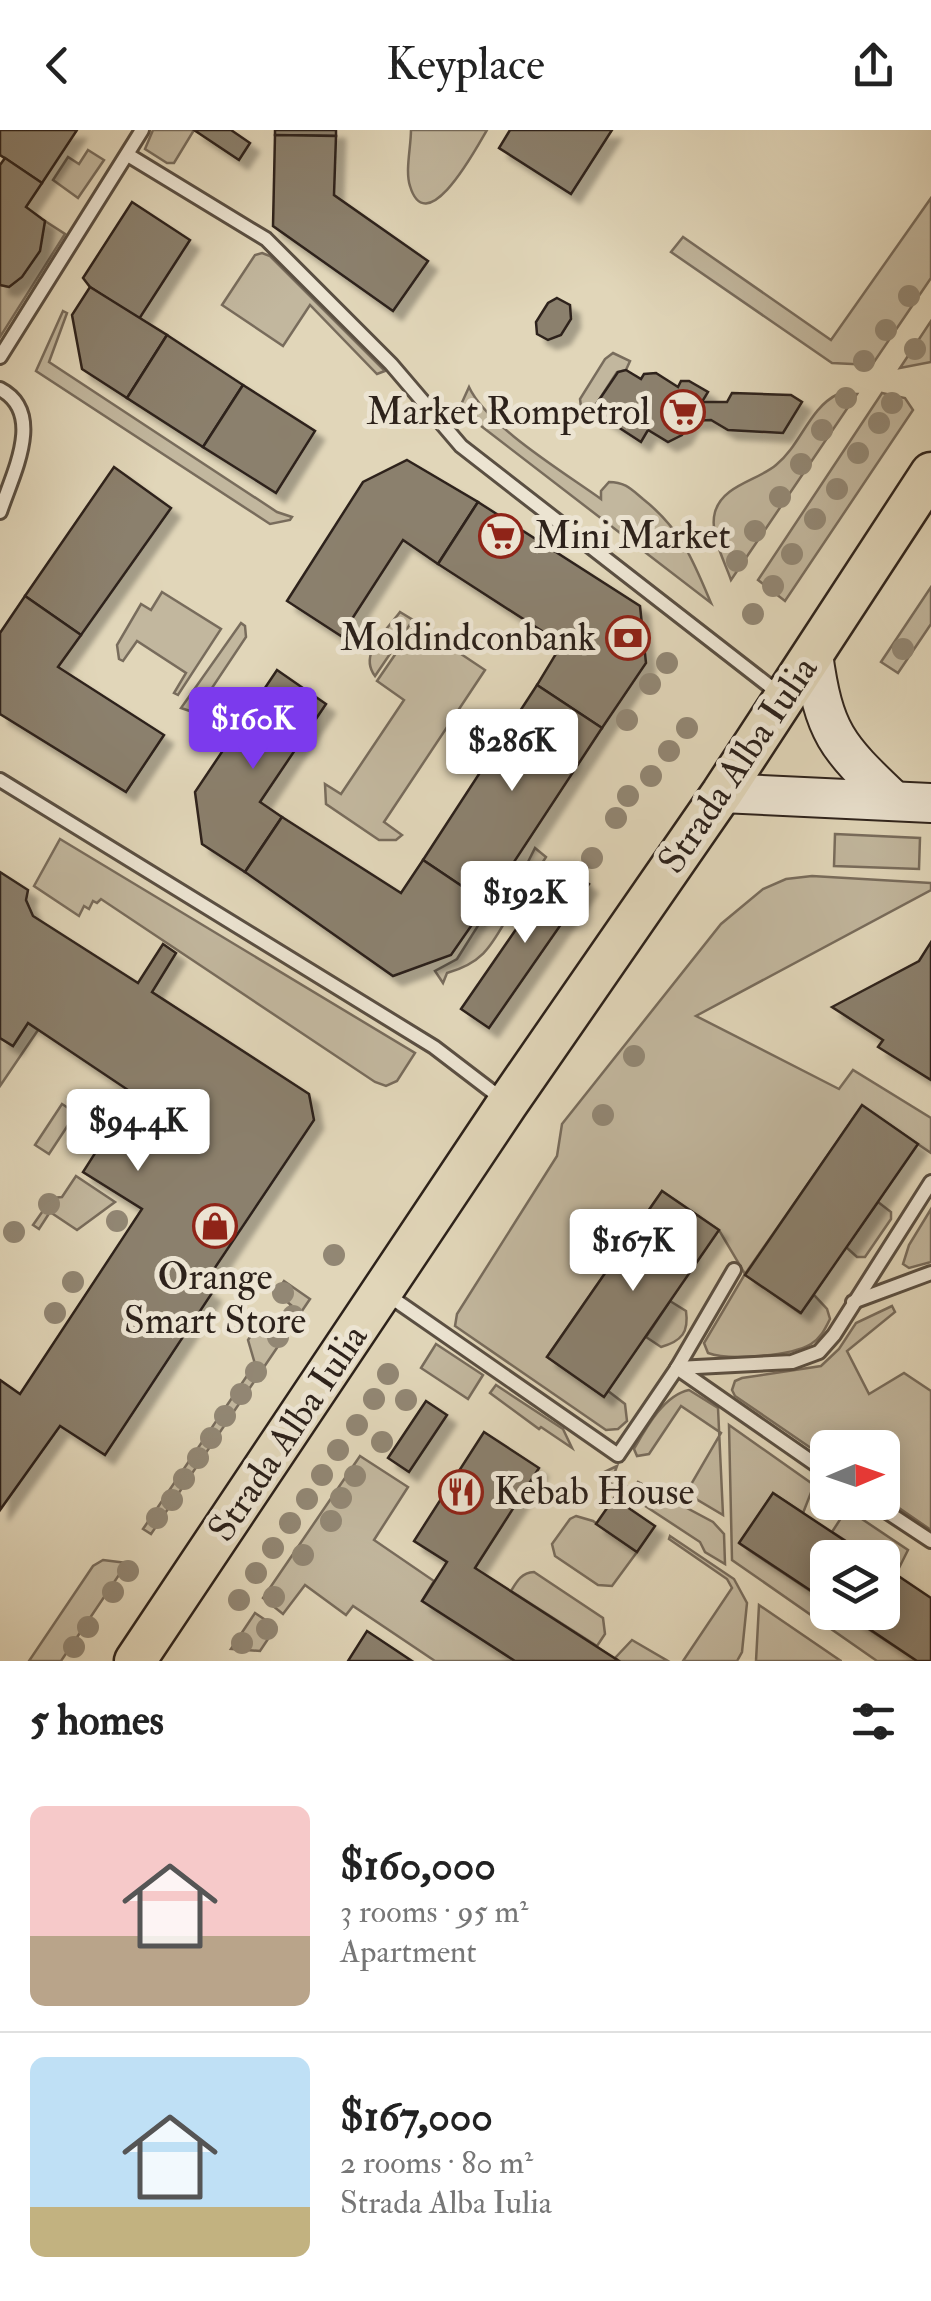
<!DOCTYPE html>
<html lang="en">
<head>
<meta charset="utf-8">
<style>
  :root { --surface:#fff; --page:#f2f2f2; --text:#222; --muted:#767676; --line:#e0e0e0; --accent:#7c3aed }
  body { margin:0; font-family:"IM FELL Double Pica",serif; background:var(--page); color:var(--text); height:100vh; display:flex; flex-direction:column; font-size:38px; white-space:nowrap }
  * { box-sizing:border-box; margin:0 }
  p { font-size:32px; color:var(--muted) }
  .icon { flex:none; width:55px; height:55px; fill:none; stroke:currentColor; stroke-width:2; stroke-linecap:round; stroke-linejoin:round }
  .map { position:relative; height:1531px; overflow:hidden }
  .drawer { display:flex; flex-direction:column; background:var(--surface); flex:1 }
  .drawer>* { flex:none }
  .needle { width:65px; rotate:88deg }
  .controls { position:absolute; left:810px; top:1300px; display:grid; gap:20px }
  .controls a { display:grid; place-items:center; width:90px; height:90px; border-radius:15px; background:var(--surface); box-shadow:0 5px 25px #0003; font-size:50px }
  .price { position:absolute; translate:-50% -85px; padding:0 22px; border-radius:10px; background:#fff; color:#222; font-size:32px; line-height:65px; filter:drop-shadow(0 2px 5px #0008) }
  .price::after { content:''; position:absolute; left:50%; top:60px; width:30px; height:22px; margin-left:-15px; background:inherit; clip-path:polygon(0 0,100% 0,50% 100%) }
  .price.active { background:var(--accent); color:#fff }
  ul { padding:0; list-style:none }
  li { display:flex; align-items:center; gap:30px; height:250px; padding:0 30px }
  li+li { border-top:2px solid var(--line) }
  li span { display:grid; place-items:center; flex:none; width:280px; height:200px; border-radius:15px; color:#555 }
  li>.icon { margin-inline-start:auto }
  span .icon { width:120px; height:120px; fill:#fffc; stroke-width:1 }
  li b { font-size:42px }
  h2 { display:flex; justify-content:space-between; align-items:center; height:120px; padding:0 30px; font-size:42px }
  header { display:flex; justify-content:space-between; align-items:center; height:130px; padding:0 30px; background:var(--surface); font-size:45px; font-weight:600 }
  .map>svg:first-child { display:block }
</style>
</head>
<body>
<header><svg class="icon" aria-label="back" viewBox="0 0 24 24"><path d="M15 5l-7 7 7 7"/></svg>Keyplace<svg class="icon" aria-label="share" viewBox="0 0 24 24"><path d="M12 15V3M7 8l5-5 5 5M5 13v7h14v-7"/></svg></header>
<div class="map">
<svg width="931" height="1531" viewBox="0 0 931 1531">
  <defs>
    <filter id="shadow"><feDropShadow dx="9" dy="9" stdDeviation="2.5" flood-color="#0004"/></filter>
  </defs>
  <rect width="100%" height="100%" fill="#e1d6b9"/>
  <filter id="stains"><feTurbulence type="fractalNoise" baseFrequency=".002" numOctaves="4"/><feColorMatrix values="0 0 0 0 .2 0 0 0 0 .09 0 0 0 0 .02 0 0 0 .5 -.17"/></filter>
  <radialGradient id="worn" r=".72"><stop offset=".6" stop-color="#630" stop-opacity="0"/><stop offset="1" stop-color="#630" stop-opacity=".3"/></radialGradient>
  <g fill="#c2b79e" stroke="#786c5c" stroke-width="2.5">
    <path d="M153,0h41l-20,33h-7l-22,-14z"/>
    <path d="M411,0h76c-8,13 -60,113 -77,56 -5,-15 1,-39 1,-56z"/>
    <path d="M88,20l16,10 -26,38 -25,-18 15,-23 11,7z"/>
    <path d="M931,68v80l-59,87 -40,-2 -161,-111 12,-15 148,103z"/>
    <path d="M45,91l20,13 -65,103v-52l9,2c24,-18 30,-39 36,-66z"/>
    <path d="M262,123l8,3 115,115 -8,3 -67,-69 -27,41 -61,-41 33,-50z"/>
    <path d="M63,181l4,2 -18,49 228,150 15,5 -2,3 -20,4 -234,-153z"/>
    <path d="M931,191v41l-31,6z"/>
    <path d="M613,223l17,8 -4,9 -9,2 -22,34 3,8 4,3 -4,4 -17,-14 -1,-8 25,-40z"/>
    <path d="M469,257c18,39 96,86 132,112v-8l8,-9c16,0 22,7 34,17 38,30 50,61 68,104l-252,-194z"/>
    <path d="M882,263l23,5 8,12 -128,191 -27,-21z"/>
    <path d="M838,264h19l-126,186c-7,-20 -22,-47 -16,-68 8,-27 42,-31 61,-47 25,-20 33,-57 62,-71z"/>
    <path d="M931,457v37l-33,49 -17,-11z"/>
    <path d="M162,462l59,37 -43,66 -4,-2 12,-20 -49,-32 -14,20 -4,-2 -2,-14 24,-41 10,6z"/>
    <path d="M400,482l13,8 -38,56c-17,-22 11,-45 25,-64z"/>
    <path d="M241,493l4,3 1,11 -40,60 -16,14 -9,-3z"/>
    <path d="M416,494l69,46 -101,152 18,13 -6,5h-17l-53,-36 -1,-20 16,10 63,-94 -27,-19z"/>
    <path d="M835,704l85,4 -1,31 -85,-3z"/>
    <path d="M60,709l355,214 -18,28 -11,5 -11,-4 -274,-183 -4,4 -4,-2 -4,8 -5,-3 -5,10 -45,-30z"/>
    <path d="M535,718l11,9 -25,40 -13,-10 14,-13z"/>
    <path d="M812,746l119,7v7l-235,126 143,73 14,-19 78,48v35l-69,-47 -117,168 55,39 14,-18 13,14 3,10c-5,10 -9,19 -19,25 -20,12 -82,17 -103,9l-4,-10 41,-69 -26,-44 -57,-39 -115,166 56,39 5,-5 17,13 2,17 -9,8 -12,1 -151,-104 2,-12 100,-158 5,-32 159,-200 42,-35 23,-10z"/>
    <path d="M504,768l11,7c-22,35 -26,56 -68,68l-4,10 -8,-12 22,-12 22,-35 6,1 9,-7z"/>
    <path d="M28,893l10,7 -38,56v-48l13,8z"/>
    <path d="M62,974l14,9 -27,41 -14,-9z"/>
    <path d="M76,1046l39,26 -38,28 -27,-18 -11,17 -6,-4 19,-27 10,-1z"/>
    <path d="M878,1072l13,10v7l-26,38h-8l-11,-10z"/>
    <path d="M931,1079v53l-22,6 -6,-4 6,-19z"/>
    <path d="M284,1151l26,18 -159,235 -8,-5 112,-165 -7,-24 16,-24 13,9 14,-20 -15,-12z"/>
    <path d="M670,1171l16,10c3,21 -4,30 -25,36l-15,-10z"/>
    <path d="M892,1176l3,6 -48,39 22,43 35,-21 27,18v139l-48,-33 -1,-49h-54l-1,11 -92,-63 -3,-6 3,-9 7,-3 79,-12 18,-17 17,-26z"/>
    <path d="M436,1214l47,31 -15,24 -47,-31z"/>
    <path d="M496,1255l67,44 9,19 -31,-21 -2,2 -49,-36z"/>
    <path d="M689,1260l29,18 5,107 -37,-22 35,-60 -40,-27 -32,48 -12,2 -3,-7c12,-21 30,-54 55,-59z"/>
    <path d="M729,1295l85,60 -11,28 -30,-20 -33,51 87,58 1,10 16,1 73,48h-40l-145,-101z"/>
    <path d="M360,1326l48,31 -34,53 60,41 -12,20 93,60h-80l-82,-55 -7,9 -41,-30 -22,29 -20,-16z"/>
    <path d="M617,1336l-4,11 20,13 5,-8 75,40 11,12 1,30 -20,-12 -5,-10 -102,-67z"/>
    <path d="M850,1381l58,39 -12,24 -13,-9 -1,-7 -11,-1 -39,-25 11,-17z"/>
    <path d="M576,1386l17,5 44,31 -25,34 -14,-1 -43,-29 -3,-12 18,-25z"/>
    <path d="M670,1406l64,43 13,24 -5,49 -5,9h-54l49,-73 -5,-9 -58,-40z"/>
    <path d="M103,1430l24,3 -66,98h-32l64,-95z"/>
    <path d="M534,1442l69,46 2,16 -8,12 -86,-55c6,-10 10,-18 23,-19z"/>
    <path d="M759,1475l82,56h1h-86z"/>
    <path d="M255,1483l21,14 -16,24 -29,-2z"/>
    <path d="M632,1510l36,21h-49l-4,-3z"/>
  </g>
  <g fill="#8b806d" stroke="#2d221b" stroke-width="2.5" filter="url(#shadow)">
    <path d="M0,0h77l-35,53 -42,-28z"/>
    <path d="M194,0h37l19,13 -11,17z"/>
    <path d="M275,0h61v6l-61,-1z"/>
    <path d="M510,0h102l-41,64 -72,-46z"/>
    <path d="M275,5l61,1 -2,59 94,66 -35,50 -120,-85z"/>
    <path d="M5,28l37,25 -16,24 19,14 -5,30 -18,26 -13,10 -9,-2v-120z"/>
    <path d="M132,72l58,38 -51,79 -49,-32 -7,-9z"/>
    <path d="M90,157l77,48 -40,63 -45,-29 -10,-54z"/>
    <path d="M557,168l13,7 1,14 -10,16 -13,5 -11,-6 -1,-12 12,-19z"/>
    <path d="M167,205l76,50 -40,62 -76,-49z"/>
    <path d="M626,240l15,9 3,-5 12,-1 22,14 3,-6h8l19,11 -26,43 -14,7 -20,-12 -7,12 -43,-28 -3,-8 23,-34z"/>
    <path d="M243,255l72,46 -39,62 -73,-46z"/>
    <path d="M732,263l59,2 11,7 -19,31 -55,-3 -17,-10 -20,1 11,-19h25z"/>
    <path d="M407,330l71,42 -40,62 -35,-24 -62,96 -54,-35 76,-119z"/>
    <path d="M114,337l57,41 -90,127 -56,-39z"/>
    <path d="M478,372l162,104 6,57 -44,65 -65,-43 25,-41 -124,-80z"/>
    <path d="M25,466l56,39 -23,32 106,68 -38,57 -126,-78v-81z"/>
    <path d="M277,540l49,34 -66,98 22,15 -37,55 -43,-28 -7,-52z"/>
    <path d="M537,555l65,43 -115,175 -64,-43z"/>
    <path d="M282,687l119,76 22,-33 64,43 -36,52 -58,21 -148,-104z"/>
    <path d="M561,734l28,20 -100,144 -28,-19z"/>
    <path d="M0,742l28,18 -2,10 7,16 105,67 25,-39 13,9 -24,39 157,102 5,26 -112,167 10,6 -107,162 -45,-29 -60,84v-130l20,14 122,-185 -59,-37 23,-36 -17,-10 17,-28 18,11 10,-15 -106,-71 -15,23 -13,-8z"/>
    <path d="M931,812v138l-53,-33 5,-7 -51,-33 87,-46z"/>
    <path d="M862,975l56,39 -117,169 -56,-38z"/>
    <path d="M662,1061l57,39 -115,167 -57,-40z"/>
    <path d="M426,1271l21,14 -38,57 -21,-14z"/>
    <path d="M484,1302l55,36 -64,100 144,93h-104l-93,-60 25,-39 -33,-21z"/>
    <path d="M773,1363l98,65h-43v44l-89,-59z"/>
    <path d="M614,1368l41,28 -18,26 -41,-28z"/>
    <path d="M882,1435l49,33v63h-14l-73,-49h38z"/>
    <path d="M367,1501l45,30h-64z"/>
  </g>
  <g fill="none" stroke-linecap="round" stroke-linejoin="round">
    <g stroke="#5a4f42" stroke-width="18">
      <g id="lane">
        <path d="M128,25l138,84 125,125 70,82 320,249"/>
        <path d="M0,227l142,-227"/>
        <path d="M0,259c46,24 12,86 0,123"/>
        <path d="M0,650l434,267 68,52"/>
        <path d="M385,1163l233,162 59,-87 57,-98"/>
        <path d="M853,1172l78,-29"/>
        <path d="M677,1238l115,-6 27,-10 15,-17 97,-153"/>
        <path d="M677,1238l151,105"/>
        <path d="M872,1372l59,39"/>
      </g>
    </g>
    <g stroke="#2d221b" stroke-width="42">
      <g id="secondary">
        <path d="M813,524c11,79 23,92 80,146"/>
        <path d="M722,663l209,10"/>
      </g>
    </g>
    <g stroke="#2d221b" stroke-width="45">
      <path id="primary" d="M135,1531l372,-557 215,-311 209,-320"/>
    </g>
    <use href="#lane" stroke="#ece4d2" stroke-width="12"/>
    <use href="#secondary" stroke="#ece4d2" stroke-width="38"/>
    <use href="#primary" stroke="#e1d6b9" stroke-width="40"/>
  </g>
  <g fill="#928774">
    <circle cx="909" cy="166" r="11"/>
    <circle cx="886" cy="200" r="11"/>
    <circle cx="915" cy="219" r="11"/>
    <circle cx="864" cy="231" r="11"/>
    <circle cx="846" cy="268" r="11"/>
    <circle cx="892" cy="273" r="11"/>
    <circle cx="879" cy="293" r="11"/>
    <circle cx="822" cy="300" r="11"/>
    <circle cx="858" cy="323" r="11"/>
    <circle cx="801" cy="334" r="11"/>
    <circle cx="837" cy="359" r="11"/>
    <circle cx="780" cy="367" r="11"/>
    <circle cx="815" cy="389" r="11"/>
    <circle cx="755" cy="401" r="11"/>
    <circle cx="792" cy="424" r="11"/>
    <circle cx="737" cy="431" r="11"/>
    <circle cx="773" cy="456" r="11"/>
    <circle cx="753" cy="484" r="11"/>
    <circle cx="903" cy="519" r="11"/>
    <circle cx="667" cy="533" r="11"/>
    <circle cx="650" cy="554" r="11"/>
    <circle cx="627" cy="590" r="11"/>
    <circle cx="687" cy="598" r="11"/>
    <circle cx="669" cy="621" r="11"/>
    <circle cx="651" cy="646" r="11"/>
    <circle cx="628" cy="666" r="11"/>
    <circle cx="616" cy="688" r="11"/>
    <circle cx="592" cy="728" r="11"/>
    <circle cx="634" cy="926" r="11"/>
    <circle cx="603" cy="985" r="11"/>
    <circle cx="49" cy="1074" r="11"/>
    <circle cx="117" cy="1091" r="11"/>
    <circle cx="14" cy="1102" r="11"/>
    <circle cx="334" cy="1125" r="11"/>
    <circle cx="73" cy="1152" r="11"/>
    <circle cx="283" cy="1163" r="11"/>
    <circle cx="55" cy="1183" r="11"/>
    <circle cx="293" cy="1186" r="11"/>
    <circle cx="278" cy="1207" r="11"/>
    <circle cx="256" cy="1242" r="11"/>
    <circle cx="388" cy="1244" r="11"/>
    <circle cx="241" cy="1264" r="11"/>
    <circle cx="374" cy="1269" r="11"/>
    <circle cx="406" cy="1270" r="11"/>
    <circle cx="225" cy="1286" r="11"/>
    <circle cx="357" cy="1295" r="11"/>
    <circle cx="211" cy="1308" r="11"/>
    <circle cx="382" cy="1312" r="11"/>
    <circle cx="338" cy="1320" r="11"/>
    <circle cx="198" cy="1328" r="11"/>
    <circle cx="322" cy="1345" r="11"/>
    <circle cx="355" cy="1346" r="11"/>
    <circle cx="184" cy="1349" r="11"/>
    <circle cx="341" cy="1368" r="11"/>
    <circle cx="307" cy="1369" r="11"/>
    <circle cx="172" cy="1370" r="11"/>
    <circle cx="157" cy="1388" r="11"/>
    <circle cx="331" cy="1391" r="11"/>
    <circle cx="290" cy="1393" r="11"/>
    <circle cx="273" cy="1418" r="11"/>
    <circle cx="303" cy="1425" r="11"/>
    <circle cx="128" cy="1441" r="11"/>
    <circle cx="256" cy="1443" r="11"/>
    <circle cx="113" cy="1462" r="11"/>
    <circle cx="274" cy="1467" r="11"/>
    <circle cx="239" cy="1470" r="11"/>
    <circle cx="88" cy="1497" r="11"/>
    <circle cx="267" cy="1499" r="11"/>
    <circle cx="242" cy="1513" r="11"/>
    <circle cx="74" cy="1517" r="11"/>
  </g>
  <defs>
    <g id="supermarket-ring" transform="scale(2.25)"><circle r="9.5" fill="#ece4d2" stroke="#8f2418" stroke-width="1.5"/><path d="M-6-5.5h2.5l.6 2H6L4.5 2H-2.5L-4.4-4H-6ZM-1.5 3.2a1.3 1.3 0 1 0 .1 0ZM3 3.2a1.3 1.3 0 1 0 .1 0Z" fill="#8f2418"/></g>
    <g id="bank-ring" transform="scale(2.25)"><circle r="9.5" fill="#ece4d2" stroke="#8f2418" stroke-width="1.5"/><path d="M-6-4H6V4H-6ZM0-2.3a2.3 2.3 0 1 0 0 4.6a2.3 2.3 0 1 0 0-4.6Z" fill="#8f2418"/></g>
    <g id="shop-ring" transform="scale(2.25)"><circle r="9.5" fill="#ece4d2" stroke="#8f2418" stroke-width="1.5"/><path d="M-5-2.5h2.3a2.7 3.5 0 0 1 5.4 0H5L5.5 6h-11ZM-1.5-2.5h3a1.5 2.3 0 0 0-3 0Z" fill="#8f2418"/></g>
    <g id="restaurant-ring" transform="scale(2.25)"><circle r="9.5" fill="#ece4d2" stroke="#8f2418" stroke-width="1.5"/><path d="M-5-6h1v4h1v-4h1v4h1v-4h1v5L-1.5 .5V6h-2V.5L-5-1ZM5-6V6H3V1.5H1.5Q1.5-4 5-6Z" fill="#8f2418"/></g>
  </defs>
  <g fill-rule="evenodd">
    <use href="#supermarket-ring" x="683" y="282"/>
    <use href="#supermarket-ring" x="501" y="406"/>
    <use href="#bank-ring" x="628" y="508"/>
    <use href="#shop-ring" x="215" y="1096"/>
    <use href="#restaurant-ring" x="461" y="1362"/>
  </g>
  <g text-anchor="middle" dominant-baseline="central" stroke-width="10" stroke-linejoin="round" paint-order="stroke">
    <g font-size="38" fill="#2d221b" stroke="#ece4d2" text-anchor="end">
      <text x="650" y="282">Market Rompetrol</text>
      <text x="534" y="406" text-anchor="start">Mini Market</text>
      <text x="596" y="508">Moldindconbank</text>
      <text x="215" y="1147" text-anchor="middle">Orange<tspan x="215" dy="44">Smart Store</tspan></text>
      <text x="494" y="1362" text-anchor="start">Kebab House</text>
    </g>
    <g font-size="38" fill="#2d221b" stroke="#ece4d2">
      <text transform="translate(738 635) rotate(-56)">Strada Alba Iulia</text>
      <text transform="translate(288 1303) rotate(-56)">Strada Alba Iulia</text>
    </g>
  </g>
  <rect width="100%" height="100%" filter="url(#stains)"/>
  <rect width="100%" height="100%" fill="url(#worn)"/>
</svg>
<div class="controls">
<a><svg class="needle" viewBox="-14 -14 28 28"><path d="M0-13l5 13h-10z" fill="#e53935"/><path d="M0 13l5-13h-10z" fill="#767676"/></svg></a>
<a><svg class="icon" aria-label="layers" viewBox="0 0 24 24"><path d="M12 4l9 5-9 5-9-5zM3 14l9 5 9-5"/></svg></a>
</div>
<b class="price active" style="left:253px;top:642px">$160K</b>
<b class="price" style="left:512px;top:664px">$286K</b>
<b class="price" style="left:525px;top:816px">$192K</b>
<b class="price" style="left:138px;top:1044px">$94.4K</b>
<b class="price" style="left:633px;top:1164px">$167K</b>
</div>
<section class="drawer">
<h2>5 homes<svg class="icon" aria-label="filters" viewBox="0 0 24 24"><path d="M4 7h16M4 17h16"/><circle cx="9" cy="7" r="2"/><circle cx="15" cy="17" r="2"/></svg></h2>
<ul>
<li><span style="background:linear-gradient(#f6c9c9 65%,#b9a48a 0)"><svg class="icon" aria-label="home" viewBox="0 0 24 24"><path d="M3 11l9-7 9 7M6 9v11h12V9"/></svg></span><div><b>$160,000</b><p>3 rooms · 95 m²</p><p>Apartment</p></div></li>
<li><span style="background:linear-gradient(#bfe0f5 75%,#c2b280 0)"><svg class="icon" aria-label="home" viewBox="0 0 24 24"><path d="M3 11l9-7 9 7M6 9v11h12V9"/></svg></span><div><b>$167,000</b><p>2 rooms · 80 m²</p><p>Strada Alba Iulia</p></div></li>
</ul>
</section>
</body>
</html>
